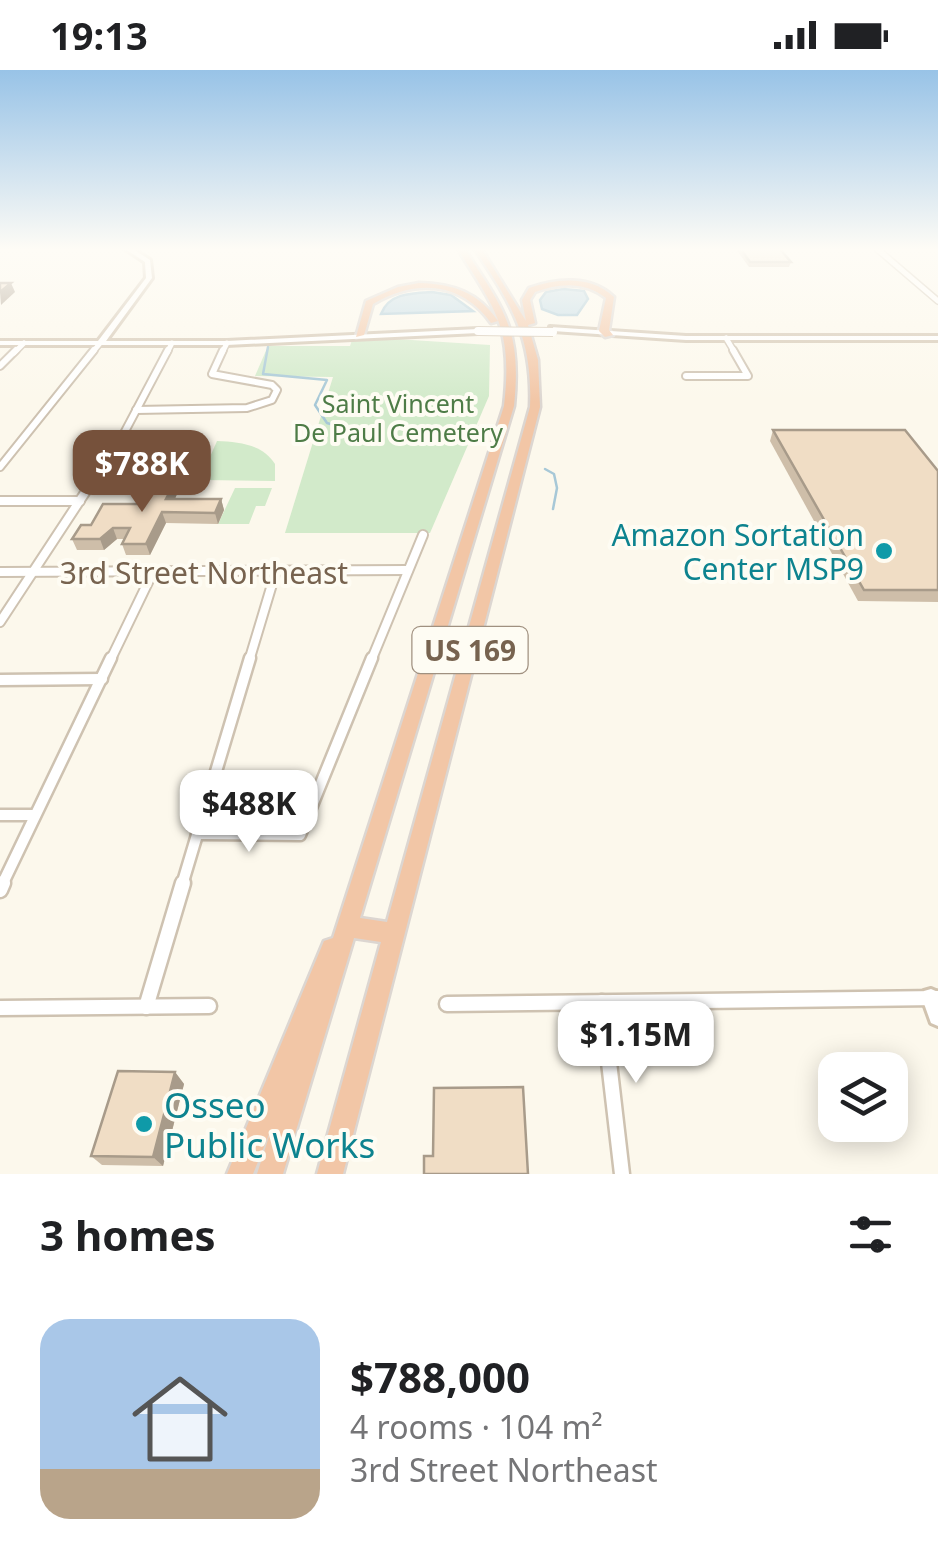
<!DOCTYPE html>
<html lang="en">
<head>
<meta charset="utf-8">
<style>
  :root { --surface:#fff; --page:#f6f6f6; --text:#202124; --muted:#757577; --accent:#76513b }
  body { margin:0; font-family:"Noto Sans",sans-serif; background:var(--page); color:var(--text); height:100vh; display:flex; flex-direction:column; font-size:38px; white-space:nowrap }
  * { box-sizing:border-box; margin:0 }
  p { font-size:32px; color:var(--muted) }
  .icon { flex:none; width:55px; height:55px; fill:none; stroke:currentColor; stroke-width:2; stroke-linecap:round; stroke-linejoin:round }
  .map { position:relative; height:1104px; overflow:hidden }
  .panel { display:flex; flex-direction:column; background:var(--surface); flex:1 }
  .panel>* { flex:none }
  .controls { position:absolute; left:818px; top:982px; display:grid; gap:20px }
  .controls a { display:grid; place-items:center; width:90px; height:90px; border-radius:20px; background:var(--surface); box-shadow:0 5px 25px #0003; font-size:50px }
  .price { position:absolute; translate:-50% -85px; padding:0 22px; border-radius:20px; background:#fff; color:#222; font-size:32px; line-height:65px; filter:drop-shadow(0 2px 5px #0008) }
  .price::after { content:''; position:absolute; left:50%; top:60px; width:30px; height:22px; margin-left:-15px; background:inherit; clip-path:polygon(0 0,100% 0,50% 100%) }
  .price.current { background:var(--accent); color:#fff }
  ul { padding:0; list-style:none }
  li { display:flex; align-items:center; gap:30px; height:250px; padding:0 40px }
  li span { display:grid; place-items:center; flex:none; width:280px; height:200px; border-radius:30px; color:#555 }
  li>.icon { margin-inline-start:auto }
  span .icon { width:120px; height:120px; fill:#fffc; stroke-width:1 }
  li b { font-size:42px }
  h2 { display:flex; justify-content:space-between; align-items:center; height:120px; padding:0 40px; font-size:42px }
  .status { display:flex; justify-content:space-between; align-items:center; height:70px; padding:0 50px; background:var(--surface); direction:ltr }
  .status svg { height:28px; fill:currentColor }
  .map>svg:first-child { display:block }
</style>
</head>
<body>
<div class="status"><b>19:13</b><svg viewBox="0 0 49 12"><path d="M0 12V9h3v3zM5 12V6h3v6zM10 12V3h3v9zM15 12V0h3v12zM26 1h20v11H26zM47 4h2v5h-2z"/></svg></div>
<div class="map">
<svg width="938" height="1104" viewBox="0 0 938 1104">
  <rect width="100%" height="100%" fill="#fcf8ec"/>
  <g fill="#d2eaca">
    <path d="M380,268l110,7 -1,51 -59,137h-145l48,-156 -78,-1 13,-30h82l2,-6z"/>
    <path d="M217,371c22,1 45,3 58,23v17l-71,-1 -3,-3z"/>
    <path d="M235,418h37l-7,18h-9l-7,18h-31z"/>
  </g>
  <g fill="#c0dae6" stroke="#a7c8d7" stroke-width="2.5">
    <path d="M563,219l21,2 4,8 -11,16h-19l-16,-6 -2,-9 6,-8z"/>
    <path d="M432,222l19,3 22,16 -92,3c8,-21 31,-21 51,-22z"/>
  </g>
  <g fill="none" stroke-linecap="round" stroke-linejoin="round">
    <g stroke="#a7c8d7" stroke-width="2.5">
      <path d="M268,277l-5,27 64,6 -12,25 12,18 17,5"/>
      <path d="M464,356l16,1"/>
      <path d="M545,399l9,5 3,14 -4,21"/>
    </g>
    <g stroke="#cec2b1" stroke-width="8">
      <g id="street-far4">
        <path d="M876,178l62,53"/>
        <path d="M726,268l9,15"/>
        <path d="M14,283l10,-10"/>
        <path d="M92,283l9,-11"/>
        <path d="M167,283l5,-10"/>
        <path d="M222,283l5,-10"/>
      </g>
    </g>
    <g stroke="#cec2b1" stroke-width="10">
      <g id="street-far3">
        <path d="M0,296l16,-16"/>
        <path d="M686,306h62l-15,-26"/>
        <path d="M136,340l111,-2 25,-8 5,-10 -5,-5 -60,-11 11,-24"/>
        <path d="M0,397l94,-117"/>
        <path d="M89,417l33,-50 46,-87"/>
      </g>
    </g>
    <g stroke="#cec2b1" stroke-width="12">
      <g id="street-far2">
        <path d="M0,431h80"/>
        <path d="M0,502l408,-2"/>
        <path d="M0,552l90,-137"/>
        <path d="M110,591l43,-89"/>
        <path d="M249,591l27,-90"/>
        <path d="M371,591l52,-126"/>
      </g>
    </g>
    <g stroke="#cec2b1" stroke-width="15">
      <g id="street-far1">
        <path d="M0,610l102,-1"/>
        <path d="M0,745h35"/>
        <path d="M197,764l103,1 72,-177"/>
        <path d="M2,815l109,-227"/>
        <path d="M182,815l68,-227"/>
      </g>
    </g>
    <g stroke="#cec2b1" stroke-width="19">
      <g id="street">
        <path d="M0,820l3,-7"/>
        <path d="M602,932l20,172"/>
        <path d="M447,934l491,-6"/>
        <path d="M146,937l37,-124"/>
        <path d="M0,938l209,-2"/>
      </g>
    </g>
    <g stroke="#d1c3af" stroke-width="6">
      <g id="secondary">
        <path d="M124,178h7l19,12 2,18 -46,63h121l251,-12 4,2 -4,2 -251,12h-227v-4h98l48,-63 -1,-16z"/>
        <path d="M550,257l136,9h252v4h-252l-133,-9h-3z"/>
        <path d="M931,919l7,3v34l-7,-3 -9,-25 2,-7z"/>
      </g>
    </g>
    <g stroke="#dcd6d1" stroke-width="5">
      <g id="highway">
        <path d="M457,178h7c40,62 58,81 50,158l-154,512 27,4 143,-515c3,-70 -19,-103 -56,-159h7l45,73 -4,-21 7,-12c28,-10 62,-13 85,9l-5,33 4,5 -8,2 -6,-6 7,-33c-21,-17 -47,-15 -71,-6l-5,8 5,23 -7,2 10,35 2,47 -197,767h-26l64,-232 -27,-4 -71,236h-26l15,-47 -19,47h-26l97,-233 9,-3 171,-532c9,-77 -8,-96 -47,-158z"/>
        <path d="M419,213c34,1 59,9 79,38l-7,2c-30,-42 -76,-44 -118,-19l-9,31 -8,2 10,-36 32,-14z"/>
      </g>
    </g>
    <use href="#street-far4" stroke="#fff" stroke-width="5"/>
    <use href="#street-far3" stroke="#fff" stroke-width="6"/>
    <use href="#street-far2" stroke="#fff" stroke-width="8"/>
    <use href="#street-far1" stroke="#fff" stroke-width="10"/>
    <use href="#street" stroke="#fff" stroke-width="14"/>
    <use href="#secondary" fill="#fff" fill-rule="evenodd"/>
    <use href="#highway" fill="#f2c6a6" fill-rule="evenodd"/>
    <g stroke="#d1c3af" stroke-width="10" stroke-linecap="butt">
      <path id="secondary-bridge" d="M478,261l75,1"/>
    </g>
    <use href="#secondary-bridge" stroke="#fff" stroke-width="8"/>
  </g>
  <g fill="#cebea9">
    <path d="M735,178h44l12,14 -2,5h-40z"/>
    <path d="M773,360l165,41v131l-80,-1 -88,-160z"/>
    <path d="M177,424l-2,5h46l3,11 -6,14 -52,-1 -16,32h-24l-4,-11 2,-5h-7l-13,11h-27l-5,-11 19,-14 50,-21z"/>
    <path d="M175,1002l9,12 -21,82 -61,-1 -11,-9z"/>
  </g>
  <g fill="#a89b8a">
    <path d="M11,213l4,9 -14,13 -1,-13z"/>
    <path d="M174,414l3,10 -7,16 -4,-11z"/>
    <path d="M221,429l3,11 -6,14 -3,-11z"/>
    <path d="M162,442l4,11 -16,32 -4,-11z"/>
    <path d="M113,458l4,11 -13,11 -4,-11z"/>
    <path d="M175,1002l9,12 -21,82 -10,-9z"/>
  </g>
  <g fill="#f0ddc5" stroke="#a89b8a" stroke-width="2.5">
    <path d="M740,178h39l12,14h-41z"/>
    <path d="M0,213h11l-11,9z"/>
    <path d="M773,360h132l33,41v119h-74z"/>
    <path d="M152,414h22l-8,15h55l-6,14 -53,-1 -16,32h-24l8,-16h-17l-13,11h-28l9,-14h10l12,-21h38z"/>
    <path d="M118,1001l57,1 -22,85 -62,-1z"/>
    <path d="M523,1017l5,87h-104v-18h9l1,-68z"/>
  </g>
  <linearGradient id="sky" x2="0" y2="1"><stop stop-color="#98c3e7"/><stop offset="0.54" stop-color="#fefcf6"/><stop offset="1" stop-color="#fefcf6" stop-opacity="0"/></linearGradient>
  <rect width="938" height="332" fill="url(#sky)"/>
  <g fill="#0f9aa8" stroke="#fefcf3" stroke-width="4">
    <circle cx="884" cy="481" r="10"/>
    <circle cx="144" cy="1054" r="10"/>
  </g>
  <g text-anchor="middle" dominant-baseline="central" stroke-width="8" stroke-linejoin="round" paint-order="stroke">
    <g font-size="25" fill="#4e7c47" stroke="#fefcf3">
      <text x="398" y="333">Saint Vincent<tspan x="398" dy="29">De Paul Cemetery</tspan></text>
    </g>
    <rect fill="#fefcf3" stroke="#a09180" stroke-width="2.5" x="412.5" y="557" width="115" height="46" rx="8"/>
    <g font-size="28" font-weight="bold" fill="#77634f">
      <text x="470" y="580">US 169</text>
    </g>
    <g font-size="30" fill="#0d838f" stroke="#fefcf3" text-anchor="end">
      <text x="864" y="464">Amazon Sortation<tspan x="864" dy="34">Center MSP9</tspan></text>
    </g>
    <g font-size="30" fill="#77634f" stroke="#fefcf3">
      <text x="204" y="502">3rd Street Northeast</text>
    </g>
    <g font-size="35" fill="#0d838f" stroke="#fefcf3" text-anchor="start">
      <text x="164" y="1034">Osseo<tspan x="164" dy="40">Public Works</tspan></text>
    </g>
  </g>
</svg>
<div class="controls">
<a><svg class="icon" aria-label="layers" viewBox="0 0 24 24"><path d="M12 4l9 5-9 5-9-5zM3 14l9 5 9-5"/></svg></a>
</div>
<b class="price current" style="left:142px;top:445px">$788K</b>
<b class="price" style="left:249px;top:785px">$488K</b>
<b class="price" style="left:636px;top:1016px">$1.15M</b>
</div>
<section class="panel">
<h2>3 homes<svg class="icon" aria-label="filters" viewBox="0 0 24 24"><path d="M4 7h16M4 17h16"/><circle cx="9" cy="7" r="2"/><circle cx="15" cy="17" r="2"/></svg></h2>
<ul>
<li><span style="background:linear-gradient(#a9c7e8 75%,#b9a48a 0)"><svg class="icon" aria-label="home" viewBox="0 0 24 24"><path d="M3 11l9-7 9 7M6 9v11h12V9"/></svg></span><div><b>$788,000</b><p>4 rooms · 104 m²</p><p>3rd Street Northeast</p></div></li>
</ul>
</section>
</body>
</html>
